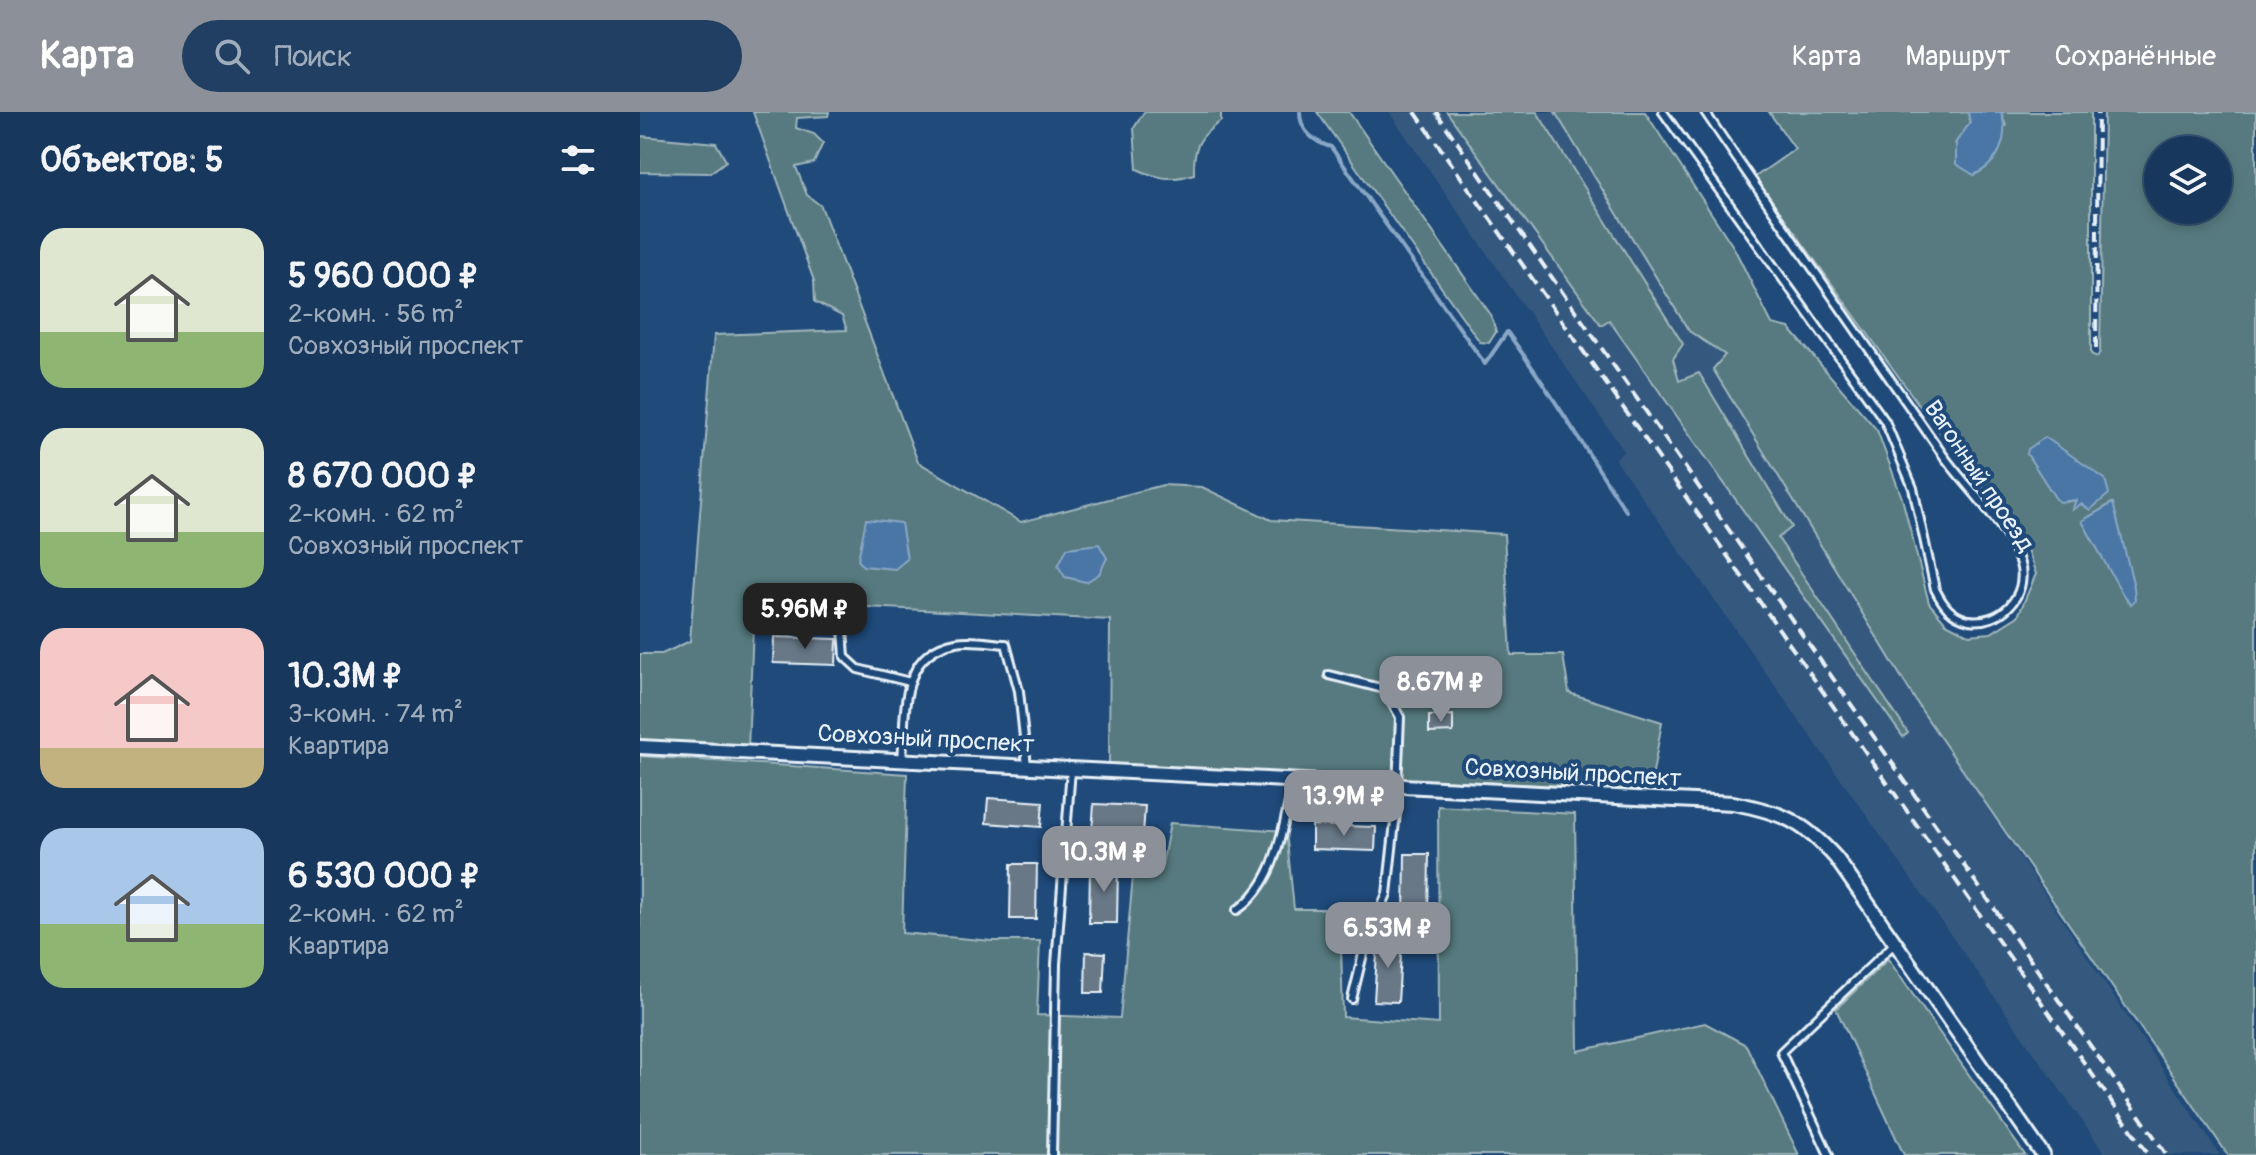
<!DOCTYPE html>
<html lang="ru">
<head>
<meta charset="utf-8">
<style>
  :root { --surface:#17385c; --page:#203f62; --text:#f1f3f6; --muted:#9eacbb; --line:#365272; --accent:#8c9099 }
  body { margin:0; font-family:Pangolin,sans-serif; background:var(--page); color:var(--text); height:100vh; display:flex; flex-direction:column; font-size:30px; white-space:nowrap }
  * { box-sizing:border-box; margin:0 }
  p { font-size:26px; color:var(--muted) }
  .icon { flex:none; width:44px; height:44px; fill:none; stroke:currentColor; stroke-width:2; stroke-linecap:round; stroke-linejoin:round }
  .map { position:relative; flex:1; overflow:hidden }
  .panel { display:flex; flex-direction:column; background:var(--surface); width:640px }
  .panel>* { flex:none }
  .controls { position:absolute; left:1504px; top:24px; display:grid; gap:16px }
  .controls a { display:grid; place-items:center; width:88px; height:88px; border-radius:50%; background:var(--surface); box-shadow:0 4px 12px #0003,0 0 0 2px var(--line); font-size:40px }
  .price { position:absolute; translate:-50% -68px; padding:0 18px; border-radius:16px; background:var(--accent); color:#fff; font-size:26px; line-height:52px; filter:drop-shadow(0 2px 4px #0008) }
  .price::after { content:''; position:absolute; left:50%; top:48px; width:24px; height:18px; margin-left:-12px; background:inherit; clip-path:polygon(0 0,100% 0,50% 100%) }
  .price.active { background:#222; color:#fff }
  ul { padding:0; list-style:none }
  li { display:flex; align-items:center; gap:24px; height:200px; padding:0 40px }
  li span { display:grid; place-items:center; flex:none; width:224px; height:160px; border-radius:24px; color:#555 }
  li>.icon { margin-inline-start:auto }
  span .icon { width:96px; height:96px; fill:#fffc; stroke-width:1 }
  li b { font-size:34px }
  h2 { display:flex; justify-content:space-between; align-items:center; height:96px; padding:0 40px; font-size:34px }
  header { display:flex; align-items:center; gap:48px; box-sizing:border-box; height:112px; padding:0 40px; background:var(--accent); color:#fff }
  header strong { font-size:38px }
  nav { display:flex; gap:44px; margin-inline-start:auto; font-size:28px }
  .search { width:560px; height:72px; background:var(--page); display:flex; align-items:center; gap:20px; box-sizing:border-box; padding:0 28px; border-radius:44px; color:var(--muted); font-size:30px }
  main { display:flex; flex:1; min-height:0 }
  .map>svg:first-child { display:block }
</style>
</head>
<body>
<header>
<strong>Карта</strong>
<div class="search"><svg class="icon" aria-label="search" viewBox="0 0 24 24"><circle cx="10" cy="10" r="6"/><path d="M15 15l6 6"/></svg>Поиск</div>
<nav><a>Карта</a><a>Маршрут</a><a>Сохранённые</a></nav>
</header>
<main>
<section class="panel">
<h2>Объектов: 5<svg class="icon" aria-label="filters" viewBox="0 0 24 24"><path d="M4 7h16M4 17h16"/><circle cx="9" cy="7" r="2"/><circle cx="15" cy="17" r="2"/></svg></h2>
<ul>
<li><span style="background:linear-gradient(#dfe7d0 65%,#8fb573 0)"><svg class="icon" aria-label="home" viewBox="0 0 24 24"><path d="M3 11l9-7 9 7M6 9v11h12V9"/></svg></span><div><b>5 960 000 ₽</b><p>2-комн. · 56 m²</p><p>Совхозный проспект</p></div></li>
<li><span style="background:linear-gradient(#dfe7d0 65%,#8fb573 0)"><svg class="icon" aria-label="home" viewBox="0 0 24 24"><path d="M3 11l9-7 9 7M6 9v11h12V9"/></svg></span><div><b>8 670 000 ₽</b><p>2-комн. · 62 m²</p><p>Совхозный проспект</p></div></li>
<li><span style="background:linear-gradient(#f6c9c9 75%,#c2b280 0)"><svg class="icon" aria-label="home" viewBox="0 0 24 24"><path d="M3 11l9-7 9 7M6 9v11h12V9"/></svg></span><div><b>10.3M ₽</b><p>3-комн. · 74 m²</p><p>Квартира</p></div></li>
<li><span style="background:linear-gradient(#a9c7e8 60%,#8fb573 0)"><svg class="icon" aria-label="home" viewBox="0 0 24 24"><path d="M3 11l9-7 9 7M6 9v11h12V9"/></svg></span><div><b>6 530 000 ₽</b><p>2-комн. · 62 m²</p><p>Квартира</p></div></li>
</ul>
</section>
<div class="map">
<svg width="1616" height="1043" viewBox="0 0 1616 1043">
  <rect width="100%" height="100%" fill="#1f4a7a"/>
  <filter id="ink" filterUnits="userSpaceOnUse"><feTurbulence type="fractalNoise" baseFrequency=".0125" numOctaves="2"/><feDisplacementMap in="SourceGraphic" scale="16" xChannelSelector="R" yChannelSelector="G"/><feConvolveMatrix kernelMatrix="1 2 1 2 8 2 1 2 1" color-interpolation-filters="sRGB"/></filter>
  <g filter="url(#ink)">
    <path fill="#35587e" d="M749,0h166l127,207 31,3 209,389 298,444h-114l-491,-696 9,-8z"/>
    <g fill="#577a7f" stroke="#a0b6bc" stroke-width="2" fill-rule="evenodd">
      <path d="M113,0h76l-1,4 -31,2 -1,10 18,6 9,9 -9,20 -18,4 11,28 14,11 97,256 103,60 142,-37 39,2 69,33 233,14 7,121h52l6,38 93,29 -12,68 -541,-25 1,-145 -356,-19 -6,148 -108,-5v-90h22l28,-13 24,-306 133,-5 -5,-14 -27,-14 -1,-21z"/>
      <path d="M504,0h77v9c-22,15 -28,26 -27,53 -22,7 -36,5 -57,-5l-3,-41z"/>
      <path d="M677,0h32l142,203 5,17 -7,11 -9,-1z"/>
      <path d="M807,0h90l146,232 -10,15 6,22 20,-8 93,154 -14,11 130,195 -5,4 -294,-417 -8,5z"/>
      <path d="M915,0h90l89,136 38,76 17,4 88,102 25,68 27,105 17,20 23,12 22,-2 27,-17 18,-42 -13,-35 -104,-134 -164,-228 40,-28 -26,-37h199l2,11 -14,19 50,-16 -5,-14h90v242l6,3 3,-5 4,-240h152v1043h-28l-306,-444 -209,-342 12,-14 -36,-24zM1518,38h60v60h-60zM1401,329l40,63 -8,5 3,-9 -10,2 -33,-55zM1472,391l19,80 -4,17 -45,-79z"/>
      <path d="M0,24l76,7 10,18 -16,12 -70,-1z"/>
      <path d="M0,644l267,18 -5,159 90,8h48l-3,74 83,3 14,-153h28l8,-42 116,8 8,78h46l3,108 96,7 -1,-218 137,8 3,237 127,-28 41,22 53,110h-1159z"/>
      <path d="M1248,847l137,196h-121l-68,-146z"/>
    </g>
    <g fill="#4976a5" stroke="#89a7c6" stroke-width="2">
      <path d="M1328,0h33c9,25 -2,52 -27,63l-18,-11v-22l14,-19z"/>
      <path d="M1405,325l60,42 4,15 -19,16 -9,-6 -9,6 4,-10 -16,2 -4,-3 -29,-45 1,-5z"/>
      <path d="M1473,391l21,84 1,13 -4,4 -8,-9 -41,-74z"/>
      <path d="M226,407l35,4 6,36 -12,10 -32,-3 -5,-6z"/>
      <path d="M459,432l8,14 -8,16 -13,8 -21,-5 -7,-11 9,-18z"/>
    </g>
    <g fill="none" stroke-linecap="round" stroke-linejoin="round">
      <path stroke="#89a7c6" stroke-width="4" d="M660,0c0,19 14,30 31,35l154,217 22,-32c43,58 79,119 119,179"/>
    </g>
    <g fill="#677887" stroke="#e8f1f8" stroke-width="2">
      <path d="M134,525l63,2 -1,26 -63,-2z"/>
      <path d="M813,603v17l-24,1v-17z"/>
      <path d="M348,686l55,4 -2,25 -55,-4z"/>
      <path d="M454,692l51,2 -2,28 -51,-3z"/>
      <path d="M672,713l64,2 -1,24 -63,-2z"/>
      <path d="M765,742h24l-1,64h-24z"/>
      <path d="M371,752h26l-1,55h-26z"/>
      <path d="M450,754h28l-1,57h-28z"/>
      <path d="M738,826l24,1 -4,63 -24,-1z"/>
      <path d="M446,840l19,1 -2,40h-18z"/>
    </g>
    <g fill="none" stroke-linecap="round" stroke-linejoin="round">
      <g stroke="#e8f1f8" stroke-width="12">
        <g id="lane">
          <path d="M1023,0l222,309 28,67 22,101c8,16 16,27 34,31 32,5 60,-25 51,-56 -11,-37 -54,-77 -77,-109 -79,-114 -160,-228 -238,-343"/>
          <path d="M138,500l64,3 3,42 13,12 52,13"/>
          <path d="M689,563l55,14 16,28 -4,96 -9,81 -21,48 -14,57"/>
          <path d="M262,648c4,-47 -4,-107 54,-118 15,-3 34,1 50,2l13,47 8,75"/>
          <path d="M688,698l68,3"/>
          <path d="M597,798c41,-28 45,-84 57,-129"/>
          <path d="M412,1043l4,-191 15,-195"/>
          <path d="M1189,1043l-48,-103 114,-109"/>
        </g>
      </g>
      <g stroke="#e8f1f8" stroke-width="18">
        <path id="street" d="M0,635l1093,56c48,9 70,18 103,55l207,297"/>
      </g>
      <use href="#lane" stroke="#1f4a7a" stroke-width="6"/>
      <use href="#street" stroke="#1f4a7a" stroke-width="12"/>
      <g stroke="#e8f1f8" stroke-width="4" stroke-dasharray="12 6" stroke-linecap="butt">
        <path d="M775,0l734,1043"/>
        <path d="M796,0l731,1043"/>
        <path d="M1456,237l2,-237"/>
      </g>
    </g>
  </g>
  <g text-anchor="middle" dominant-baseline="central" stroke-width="8" stroke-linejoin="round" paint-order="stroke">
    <g font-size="24" fill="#e8f1f8" stroke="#1f4a7a">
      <text transform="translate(1339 364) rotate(56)">Вагонный проезд</text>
      <text transform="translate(286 627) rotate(3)">Совхозный проспект</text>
      <text transform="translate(933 661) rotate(3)">Совхозный проспект</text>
    </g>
  </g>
</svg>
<div class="controls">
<a><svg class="icon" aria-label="layers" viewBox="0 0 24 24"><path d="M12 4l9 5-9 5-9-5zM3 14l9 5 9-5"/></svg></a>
</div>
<b class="price active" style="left:165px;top:539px">5.96M ₽</b>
<b class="price" style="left:801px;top:612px">8.67M ₽</b>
<b class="price" style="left:704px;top:726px">13.9M ₽</b>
<b class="price" style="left:464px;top:782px">10.3M ₽</b>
<b class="price" style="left:748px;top:858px">6.53M ₽</b>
</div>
</main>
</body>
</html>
